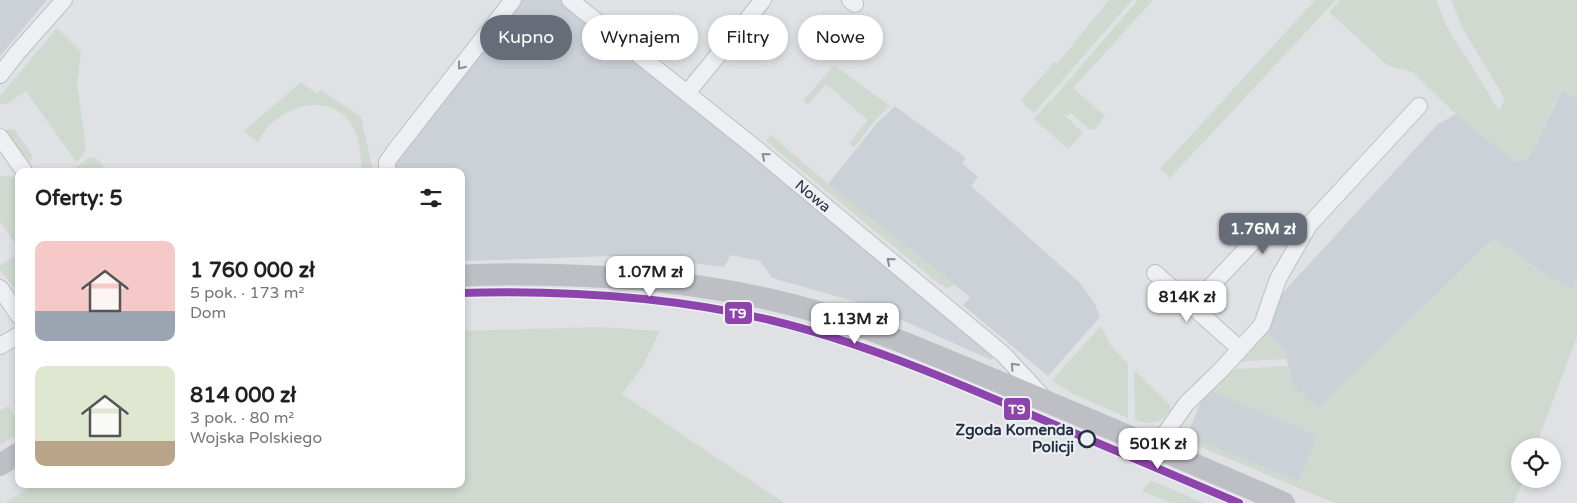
<!DOCTYPE html>
<html lang="pl">
<head>
<meta charset="utf-8">
<style>
  :root { --surface:#fff; --page:#f6f6f6; --text:#202124; --muted:#757577; --accent:#666d79 }
  body { margin:0; font-family:"Varela Round",sans-serif; background:var(--page); color:var(--text); height:100vh; display:flex; flex-direction:column; font-size:19px; white-space:nowrap }
  * { box-sizing:border-box; margin:0 }
  p { font-size:16px; color:var(--muted) }
  .icon { flex:none; width:28px; height:28px; fill:none; stroke:currentColor; stroke-width:2; stroke-linecap:round; stroke-linejoin:round }
  .map { position:relative; flex:1; overflow:hidden }
  .side { position:absolute; left:15px; top:168px; width:450px; height:320px; display:flex; flex-direction:column; background:var(--surface); border-radius:10px; box-shadow:0 2px 8px #0003 }
  .side>* { flex:none }
  .hud { position:absolute; left:480px; top:15px; width:475px; height:45px; display:flex; gap:10px }
  .controls { position:absolute; left:1511px; top:438px; display:grid; gap:10px }
  .controls a { display:grid; place-items:center; width:50px; height:50px; border-radius:50%; background:var(--surface); box-shadow:0 2px 8px #0003; font-size:25px }
  .price { position:absolute; translate:-50% -42px; padding:0 11px; border-radius:10px; background:#fff; color:#222; font-size:16px; line-height:32px; filter:drop-shadow(0 1px 2px #0008) }
  .price::after { content:''; position:absolute; left:50%; top:30px; width:15px; height:11px; margin-left:-8px; background:inherit; clip-path:polygon(0 0,100% 0,50% 100%) }
  .price.on { background:var(--accent); color:#fff }
  ul { padding:0; list-style:none }
  li { display:flex; align-items:center; gap:15px; height:125px; padding:0 20px }
  li span { display:grid; place-items:center; flex:none; width:140px; height:100px; border-radius:10px; color:#555 }
  li>.icon { margin-inline-start:auto }
  span .icon { width:60px; height:60px; fill:#fffc; stroke-width:1 }
  li b { font-size:21px }
  h2 { display:flex; justify-content:space-between; align-items:center; height:60px; padding:0 20px; font-size:21px }
  .chip { padding:0 18px; border-radius:22px; background:var(--surface); box-shadow:0 2px 8px #0003; font-size:18px; line-height:45px }
  .chip.on { background:var(--accent); color:#fff }
  .map>svg:first-child { display:block }
</style>
</head>
<body>
<div class="map">
<svg width="1577" height="503" viewBox="0 0 1577 503">
  <rect width="100%" height="100%" fill="#dfe1e4"/>
  <g fill="#ccd1d8">
    <path d="M0,0h47l-47,56z"/>
    <path d="M520,0h42l67,53 365,302 -3,5 -120,-54 -99,-28 -12,-17 -29,-6 -7,12 -72,-9 -38,-2 -153,5v-90h-69l6,-17z"/>
    <path d="M1562,90l15,7v181l-5,11 -17,-8 -61,-42 -176,170 -26,-24 -7,-33 -21,-22 12,-30 162,-176 18,-10 60,48 14,-6z"/>
    <path d="M895,106l71,52 -4,5 16,14 -7,9 108,96 15,20 6,15 -52,59 -85,-71 7,-8 -142,-113 50,-62z"/>
    <path d="M1206,389l112,46 -19,47 -112,-46z"/>
  </g>
  <g fill="#cfd9cf">
    <path d="M1109,0h23l-98,113 -13,-12 33,-39 3,2z"/>
    <path d="M1138,0h15l-80,88 32,28 -10,14 -6,-1 -18,-16 -4,3 -16,-15z"/>
    <path d="M1315,0h21l-166,178 -10,-9z"/>
    <path d="M1340,0h96l11,27 52,83 6,-11 -41,-68 -13,-31h126v97l-16,-7 -31,66 -14,6 -60,-48 -44,-42c-9,-4 -17,-4 -25,-7l-58,-53z"/>
    <path d="M57,28l24,24 -4,32 9,64 -4,9 -6,5 -50,-71 -19,13h-4l-3,-2v-6z"/>
    <path d="M834,65l56,41 -13,12 -23,29 -5,-4 19,-23 -42,-36 -18,21 -5,-4z"/>
    <path d="M301,82l16,12 4,-4 40,27 12,54h-11c-2,-13 -1,-29 -8,-42 -22,-42 -79,-23 -96,13l-14,-11z"/>
    <path d="M1050,101l33,32 -15,16 -34,-30z"/>
    <path d="M8,129l7,1 17,25v5l-7,5 -22,-32z"/>
    <path d="M771,135l57,49 127,101 -8,3 -9,-5 -172,-142z"/>
    <path d="M90,157l8,2 8,12h-30l-2,-2z"/>
    <path d="M0,176l19,1v68l-2,1 -17,-25z"/>
    <path d="M1495,239l60,42 17,8 5,-11v58l-41,110h-16v33h4l-10,24h-179l-144,-60 -4,-7 112,46 19,-47 -112,-46 20,-16 13,-4 48,-3 5,19 26,23z"/>
    <path d="M19,252v34l-4,3 -15,-19v-4z"/>
    <path d="M1101,326l10,20 17,18v54l-55,-24 -21,-14z"/>
    <path d="M600,327l60,4 -18,36 -20,27 162,109h-779l30,-19h426v-153z"/>
    <path d="M1264,330l21,22 1,7 -53,3z"/>
    <path d="M1134,370l35,34 2,5c-8,14 -21,17 -36,11z"/>
    <path d="M8,406l11,18v9l-19,12v-34z"/>
    <path d="M1151,481l6,2 47,20h-33l-29,-12 6,-8z"/>
  </g>
  <g fill="none" stroke-linecap="round" stroke-linejoin="round">
    <g stroke="#bdbfc2" stroke-width="18">
      <g id="street">
        <path d="M570,0l183,146 250,208 41,44"/>
        <path d="M850,0l5,4"/>
        <path d="M0,75l17,-22 47,-53"/>
        <path d="M687,93l76,-93"/>
        <path d="M0,137l24,34"/>
        <path d="M387,171v-9l7,-10 119,-152"/>
        <path d="M1155,273l85,76"/>
        <path d="M0,288l19,28"/>
        <path d="M1192,306l80,-84"/>
        <path d="M0,346l19,-11"/>
        <path d="M1155,448l31,-44 36,-35 40,-44 16,-46 31,-54 110,-119"/>
      </g>
    </g>
    <use href="#street" stroke="#eeeff2" stroke-width="16"/>
    <g stroke="#bdbfc5" stroke-width="22">
      <path d="M461,276c32,-3 64,-2 96,-1 80,2 158,10 236,30 68,18 134,47 199,74 98,40 195,82 292,124"/>
      <path d="M0,465l19,-12"/>
    </g>
    <g stroke="#ecf0f5" stroke-width="11">
      <path id="tram-1" d="M461,293c104,-3 207,3 309,27 87,21 169,55 250,90 73,31 146,62 219,93"/>
    </g>
    <use href="#tram-1" stroke="#8e44ad" stroke-width="8"/>
  </g>
  <defs><path id="oneway-chevron" d="M-2-3.5L2.5 0L-2 3.5" fill="none" stroke-width="1.6" stroke-linecap="round" stroke-linejoin="round" transform="scale(1.25)"/></defs>
  <g stroke="#8a8e98">
    <use href="#oneway-chevron" transform="translate(461 66) rotate(128)"/>
    <use href="#oneway-chevron" transform="translate(765 156) rotate(-140)"/>
    <use href="#oneway-chevron" transform="translate(890 261) rotate(-141)"/>
    <use href="#oneway-chevron" transform="translate(1014 366) rotate(-133)"/>
  </g>
  <circle fill="#ecf0f5" stroke="#252e3f" stroke-width="2.5" cx="1087" cy="439" r="8"/>
  <g text-anchor="middle" dominant-baseline="central" stroke-width="4.5" stroke-linejoin="round" paint-order="stroke">
    <g font-size="15" fill="#252e3f" stroke="#ecf0f5">
      <text transform="translate(813 196) rotate(40)">Nowa</text>
    </g>
    <g font-size="15" font-weight="bold" fill="#252e3f" stroke="#ecf0f5" text-anchor="end">
      <text x="1074" y="430">Zgoda Komenda<tspan x="1074" dy="17">Policji</tspan></text>
    </g>
  </g>
  <g stroke="#ecf0f5" stroke-width="2">
    <rect x="724" y="301" width="29" height="24" rx="5" fill="#8e44ad"/>
    <rect x="1003" y="397" width="28" height="24" rx="5" fill="#8e44ad"/>
  </g>
  <g font-size="14" text-anchor="middle" font-weight="bold" fill="#fff">
    <text x="738" y="318">T9</text>
    <text x="1017" y="414">T9</text>
  </g>
</svg>
<div class="controls">
<a><svg class="icon" aria-label="locate" viewBox="0 0 24 24"><circle cx="12" cy="12" r="6"/><path d="M12 2v4M12 18v4M2 12h4M18 12h4"/></svg></a>
</div>
<b class="price on" style="left:1263px;top:255px">1.76M zł</b>
<b class="price" style="left:650px;top:298px">1.07M zł</b>
<b class="price" style="left:1187px;top:323px">814K zł</b>
<b class="price" style="left:855px;top:345px">1.13M zł</b>
<b class="price" style="left:1158px;top:470px">501K zł</b>
<div class="hud">
<a class="chip on">Kupno</a>
<a class="chip">Wynajem</a>
<a class="chip">Filtry</a>
<a class="chip">Nowe</a>
</div>
<section class="side">
<h2>Oferty: 5<svg class="icon" aria-label="filters" viewBox="0 0 24 24"><path d="M4 7h16M4 17h16"/><circle cx="9" cy="7" r="2"/><circle cx="15" cy="17" r="2"/></svg></h2>
<ul>
<li><span style="background:linear-gradient(#f6c9c9 70%,#9aa5b1 0)"><svg class="icon" aria-label="home" viewBox="0 0 24 24"><path d="M3 11l9-7 9 7M6 9v11h12V9"/></svg></span><div><b>1 760 000 zł</b><p>5 pok. · 173 m²</p><p>Dom</p></div></li>
<li><span style="background:linear-gradient(#dfe7d0 75%,#b9a48a 0)"><svg class="icon" aria-label="home" viewBox="0 0 24 24"><path d="M3 11l9-7 9 7M6 9v11h12V9"/></svg></span><div><b>814 000 zł</b><p>3 pok. · 80 m²</p><p>Wojska Polskiego</p></div></li>
</ul>
</section>
</div>
</body>
</html>
